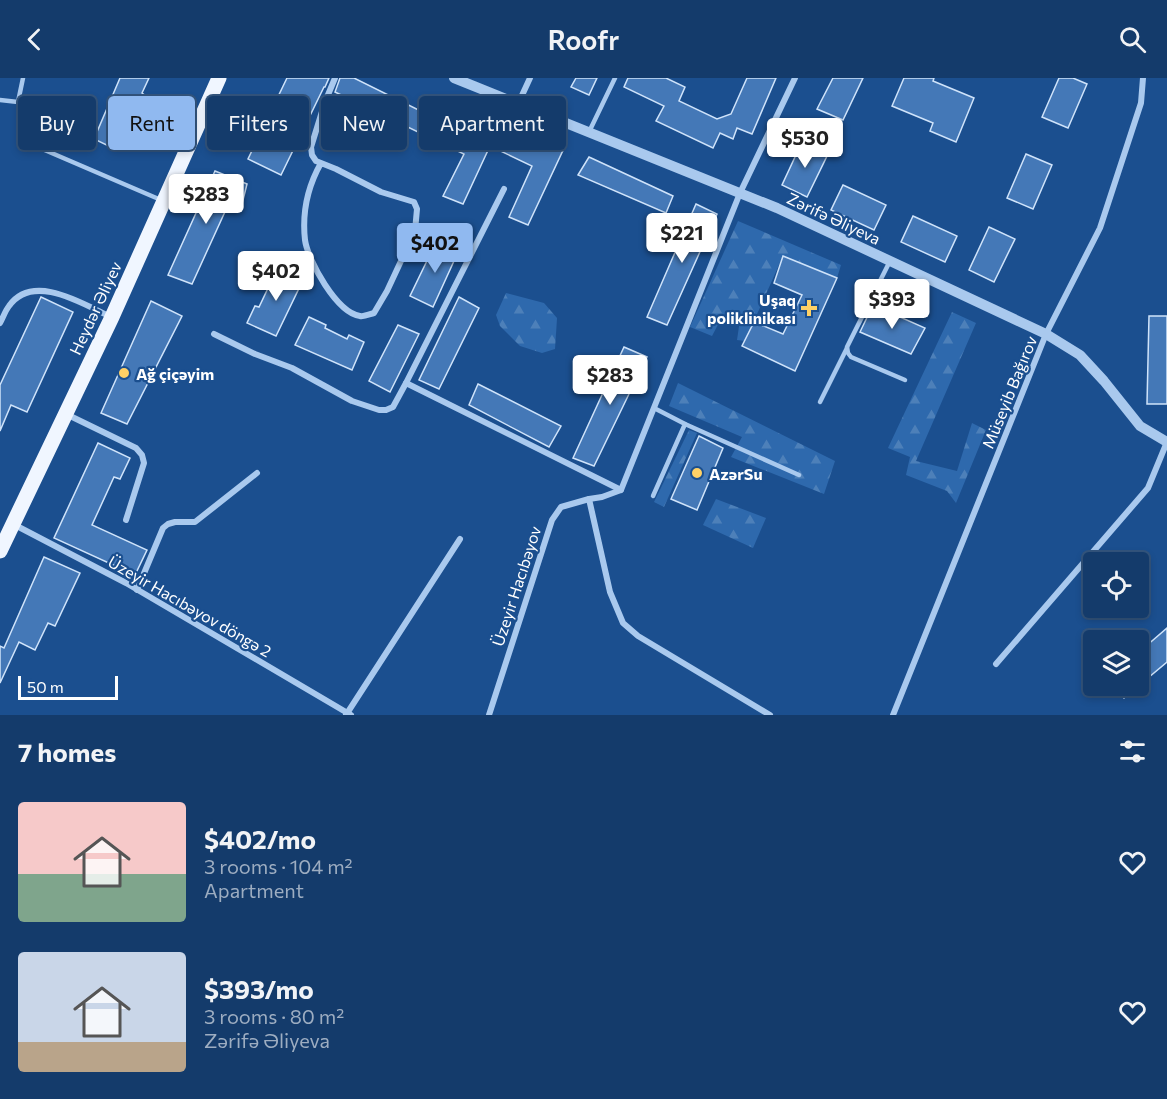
<!DOCTYPE html>
<html lang="en">
<head>
<meta charset="utf-8">
<style>
  :root { --surface:#143b6b; --page:#214673; --text:#f1f3f6; --muted:#9dadc1; --line:#33557e; --accent:#90b9f0 }
  body { margin:0; font-family:Commissioner,sans-serif; background:var(--page); color:var(--text); height:100vh; display:flex; flex-direction:column; font-size:22px; white-space:nowrap }
  * { box-sizing:border-box; margin:0 }
  p { font-size:20px; color:var(--muted) }
  .icon { flex:none; width:33px; height:33px; fill:none; stroke:currentColor; stroke-width:2; stroke-linecap:round; stroke-linejoin:round }
  .map { position:relative; height:637px; overflow:hidden }
  .details { display:flex; flex-direction:column; background:var(--surface); flex:1 }
  .details>* { flex:none }
  .top-card { position:absolute; left:18px; top:18px; width:600px; height:54px; display:flex; gap:12px }
  .tools { position:absolute; left:1083px; top:474px; display:grid; gap:12px }
  .tools a { display:grid; place-items:center; width:66px; height:66px; border-radius:6px; background:var(--surface); box-shadow:0 3px 9px #0003,0 0 0 2px var(--line); font-size:30px }
  .scale { position:absolute; left:18px; bottom:15px; width:100px; box-sizing:border-box; padding-left:6px; border:3px solid #fff; border-top:0; font-size:16px; line-height:21px; white-space:nowrap; color:#fff; -webkit-text-stroke:4px #1b4f8f; paint-order:stroke }
  .price { position:absolute; translate:-50% -51px; padding:0 14px; border-radius:6px; background:#fff; color:#222; font-size:20px; line-height:39px; filter:drop-shadow(0 2px 3px #0008) }
  .price::after { content:''; position:absolute; left:50%; top:36px; width:18px; height:14px; margin-left:-9px; background:inherit; clip-path:polygon(0 0,100% 0,50% 100%) }
  .price.current { background:var(--accent); color:#111 }
  ul { padding:0; list-style:none }
  li { display:flex; align-items:center; gap:18px; height:150px; padding:0 18px }
  li span { display:grid; place-items:center; flex:none; width:168px; height:120px; border-radius:6px; color:#555 }
  li>.icon { margin-inline-start:auto }
  span .icon { width:72px; height:72px; fill:#fffc; stroke-width:1 }
  li b { font-size:26px }
  h2 { display:flex; justify-content:space-between; align-items:center; height:72px; padding:0 18px; font-size:26px }
  .tag { padding:0 21px; border-radius:6px; background:var(--surface); box-shadow:0 3px 9px #0003,0 0 0 2px var(--line); font-size:21px; line-height:54px }
  .tag.current { background:var(--accent); color:#111 }
  header { display:flex; justify-content:space-between; align-items:center; height:78px; padding:0 18px; background:var(--surface); font-size:27px; font-weight:600 }
  .map>svg:first-child { display:block }
</style>
</head>
<body>
<header><svg class="icon" aria-label="back" viewBox="0 0 24 24"><path d="M15 5l-7 7 7 7"/></svg>Roofr<svg class="icon" aria-label="search" viewBox="0 0 24 24"><circle cx="10" cy="10" r="6"/><path d="M15 15l6 6"/></svg></header>
<div class="map">
<svg width="1167" height="637" viewBox="0 0 1167 637">
  <defs>
    <pattern id="forest-firs" width="22" height="20" patternUnits="userSpaceOnUse" patternTransform="scale(1.5)"><rect width="22" height="20" fill="#2e69ad"/><path d="M5 1l3.5 6h-7zM16 11l3.5 6h-7z" fill="#4d80b9"/></pattern>
  </defs>
  <rect width="100%" height="100%" fill="#1b4f8f"/>
  <g fill="url(#forest-firs)">
    <path d="M738,143l103,44 -4,13 -54,-22 -38,85 -8,-1 3,-20 -18,-3 -10,19 -22,-9z"/>
    <path d="M506,215l38,10 13,15 -2,31 -13,4 -22,-7 -20,-20 -4,-11z"/>
    <path d="M952,234l24,11 -60,138 41,10 15,-48 14,7 -30,73 -9,-12 -41,-16 4,-18 -22,-9z"/>
    <path d="M678,305l157,78 -11,33 -93,-37 11,-20 -73,-31z"/>
    <path d="M689,352l8,3 -33,74 -10,-5z"/>
    <path d="M716,421l50,19 -13,30 -50,-23z"/>
  </g>
  <g fill="#4478b7" stroke="#cfe3fa" stroke-width="1.5">
    <path d="M120,0h29l-7,15 8,6 -16,32 -6,-2 -11,21 -23,-11z"/>
    <path d="M287,0h42l-4,9h-1l-43,88 -33,-16z"/>
    <path d="M340,0h14l119,59 16,-29 45,20 -2,3 33,15 -37,79 -19,-8 23,-51 -42,-20 -27,58 -20,-8 21,-42 -129,-62z"/>
    <path d="M576,0h21l-8,17 -18,-8z"/>
    <path d="M628,0h38l19,9 -6,14 38,18 14,-5 16,-36h29l-24,56 -15,-6 -4,11 -13,-6 -7,15 -57,-27 8,-15 -40,-19z"/>
    <path d="M833,0h30l-20,42 -26,-11z"/>
    <path d="M904,0h30l-1,3 41,17 -18,44 -26,-11 3,-8 -41,-17z"/>
    <path d="M1059,0h14l14,6 -19,44 -26,-11z"/>
    <path d="M802,64l26,12 -21,43 -25,-12z"/>
    <path d="M1026,76l26,11 -19,44 -26,-11z"/>
    <path d="M589,79l84,39 -7,17 -88,-38z"/>
    <path d="M215,93l32,13 -6,24 -12,-5 -37,81 -24,-9z"/>
    <path d="M843,107l43,20 -12,25 -43,-20z"/>
    <path d="M696,126l21,10 -50,111 -20,-8z"/>
    <path d="M913,138l44,20 -12,26 -44,-20z"/>
    <path d="M989,149l26,12 -21,43 -25,-12z"/>
    <path d="M437,162l22,10 -26,57 -23,-11z"/>
    <path d="M783,178l54,22 -42,93 -53,-25 12,-24 29,12 19,-39 -28,-12z"/>
    <path d="M274,189l29,13 -27,56 -29,-13 8,-17 4,1 10,-21 -3,-2z"/>
    <path d="M41,219l32,15 -46,100 -16,-7 -11,26v-46z"/>
    <path d="M459,219l20,11 -40,81 -20,-9z"/>
    <path d="M151,223l31,15 -55,108 -26,-11z"/>
    <path d="M873,227l52,23 -14,26 -51,-22z"/>
    <path d="M1149,238h18v88h-20z"/>
    <path d="M309,239l17,8 -1,3 22,11 2,-4 15,7 -12,28 -57,-25z"/>
    <path d="M398,247l21,9 -29,58 -21,-11z"/>
    <path d="M624,269l23,10 -53,109 -21,-8z"/>
    <path d="M478,306l83,42 -12,21 -80,-42z"/>
    <path d="M699,358l24,12 -26,62 -26,-11z"/>
    <path d="M98,365l32,15 -10,21 -6,-2 -22,48 55,25 -12,25 -81,-37z"/>
    <path d="M44,479l36,16 -25,53 -7,-3 -13,27 -16,-8 -19,41v-37l4,2z"/>
    <path d="M1167,550v34l-43,36 -10,-12h24v-33z"/>
  </g>
  <g fill="none" stroke-linecap="round" stroke-linejoin="round">
    <g stroke="#a9c9ee" stroke-width="4.5">
      <path d="M0,22l18,2 5,-24"/>
      <path d="M18,24c3,18 3,29 15,43l128,55"/>
      <path d="M589,54l26,-54"/>
      <path d="M890,183l-43,86 1,6 3,4 54,23"/>
      <path d="M820,324l27,-54"/>
      <path d="M685,346l114,51"/>
      <path d="M653,418l32,-72 -31,-16"/>
    </g>
    <g stroke="#a9c9ee" stroke-width="6">
      <path d="M518,26l12,-26"/>
      <path d="M321,85c-13,23 -19,50 -16,77 3,21 32,73 55,76 4,1 10,-2 14,-3l13,-22 28,-60 2,-22 -3,-7 -33,-10 -45,-23 -20,-8 -4,-6 -1,-8 14,-45 10,-24"/>
      <path d="M504,111l-98,194 215,107"/>
      <path d="M0,245c3,-5 5,-12 9,-17 24,-34 74,-2 102,11"/>
      <path d="M214,256l41,20 37,14 60,33 27,9h7l7,-3 13,-24"/>
      <path d="M66,336l70,34 6,7 2,8 -18,57"/>
      <path d="M589,421l21,93 13,31 15,13 132,79"/>
      <path d="M13,446l113,59 225,132"/>
      <path d="M137,512l26,-62 5,-4 7,-2h20l62,-49"/>
      <path d="M996,586l152,-176 19,-46"/>
      <path d="M346,637l114,-176"/>
      <path d="M489,637l63,-195 9,-13 28,-8 13,-2 19,-7 119,-297 55,-115"/>
      <path d="M893,637l153,-381 54,-106 41,-125 2,-25"/>
    </g>
    <path stroke="#a9c9ee" stroke-width="10" d="M454,0l323,130 269,126 34,21 24,26 36,45 27,16"/>
    <path stroke="#f0f6ff" stroke-width="15" d="M0,473l112,-234 107,-239"/>
  </g>
  <g fill="#ffd166" stroke="#1b4f8f" stroke-width="2">
    <path d="M806 221h6v6h6v6h-6v6h-6v-6h-6v-6h6z"/>
    <circle cx="124" cy="295" r="6"/>
    <circle cx="697" cy="395" r="6"/>
  </g>
  <g text-anchor="middle" dominant-baseline="central" stroke-width="4.5" stroke-linejoin="round" paint-order="stroke">
    <g font-size="16" fill="#fff" stroke="#1b4f8f">
      <text transform="translate(834 140) rotate(25)">Zərifə Əliyeva</text>
      <text transform="translate(95 230) rotate(-65)">Heydər Əliyev</text>
      <text transform="translate(1009 314) rotate(-68)">Müseyib Bağırov</text>
      <text transform="translate(516 508) rotate(-72)">Üzeyir Hacıbəyov</text>
      <text transform="translate(190 528) rotate(30)">Üzeyir Hacıbəyov döngə 2</text>
    </g>
    <g font-size="16" font-weight="bold" fill="#fff" stroke="#1b4f8f" text-anchor="start">
      <text x="796" y="221" text-anchor="end">Uşaq<tspan x="796" dy="18">poliklinikası</tspan></text>
      <text x="136" y="295">Ağ çiçəyim</text>
      <text x="709" y="395">AzərSu</text>
    </g>
  </g>
</svg>
<div class="tools">
<a><svg class="icon" aria-label="locate" viewBox="0 0 24 24"><circle cx="12" cy="12" r="6"/><path d="M12 2v4M12 18v4M2 12h4M18 12h4"/></svg></a>
<a><svg class="icon" aria-label="layers" viewBox="0 0 24 24"><path d="M12 4l9 5-9 5-9-5zM3 14l9 5 9-5"/></svg></a>
</div>
<div class="scale">50 m</div>
<b class="price" style="left:805px;top:91px">$530</b>
<b class="price" style="left:206px;top:147px">$283</b>
<b class="price" style="left:682px;top:186px">$221</b>
<b class="price current" style="left:435px;top:196px">$402</b>
<b class="price" style="left:276px;top:224px">$402</b>
<b class="price" style="left:892px;top:252px">$393</b>
<b class="price" style="left:610px;top:328px">$283</b>
<div class="top-card">
<a class="tag">Buy</a>
<a class="tag current">Rent</a>
<a class="tag">Filters</a>
<a class="tag">New</a>
<a class="tag">Apartment</a>
</div>
</div>
<section class="details">
<h2>7 homes<svg class="icon" aria-label="filters" viewBox="0 0 24 24"><path d="M4 7h16M4 17h16"/><circle cx="9" cy="7" r="2"/><circle cx="15" cy="17" r="2"/></svg></h2>
<ul>
<li><span style="background:linear-gradient(#f6c9c9 60%,#7fa58c 0)"><svg class="icon" aria-label="home" viewBox="0 0 24 24"><path d="M3 11l9-7 9 7M6 9v11h12V9"/></svg></span><div><b>$402/mo</b><p>3 rooms · 104 m²</p><p>Apartment</p></div><svg class="icon" aria-label="heart" viewBox="0 0 24 24"><path d="M12 20l-8-8c-3-5 5-10 8-4 3-6 11-1 8 4z"/></svg></li>
<li><span style="background:linear-gradient(#c9d6e8 75%,#b9a48a 0)"><svg class="icon" aria-label="home" viewBox="0 0 24 24"><path d="M3 11l9-7 9 7M6 9v11h12V9"/></svg></span><div><b>$393/mo</b><p>3 rooms · 80 m²</p><p>Zərifə Əliyeva</p></div><svg class="icon" aria-label="heart" viewBox="0 0 24 24"><path d="M12 20l-8-8c-3-5 5-10 8-4 3-6 11-1 8 4z"/></svg></li>
</ul>
</section>
</body>
</html>
